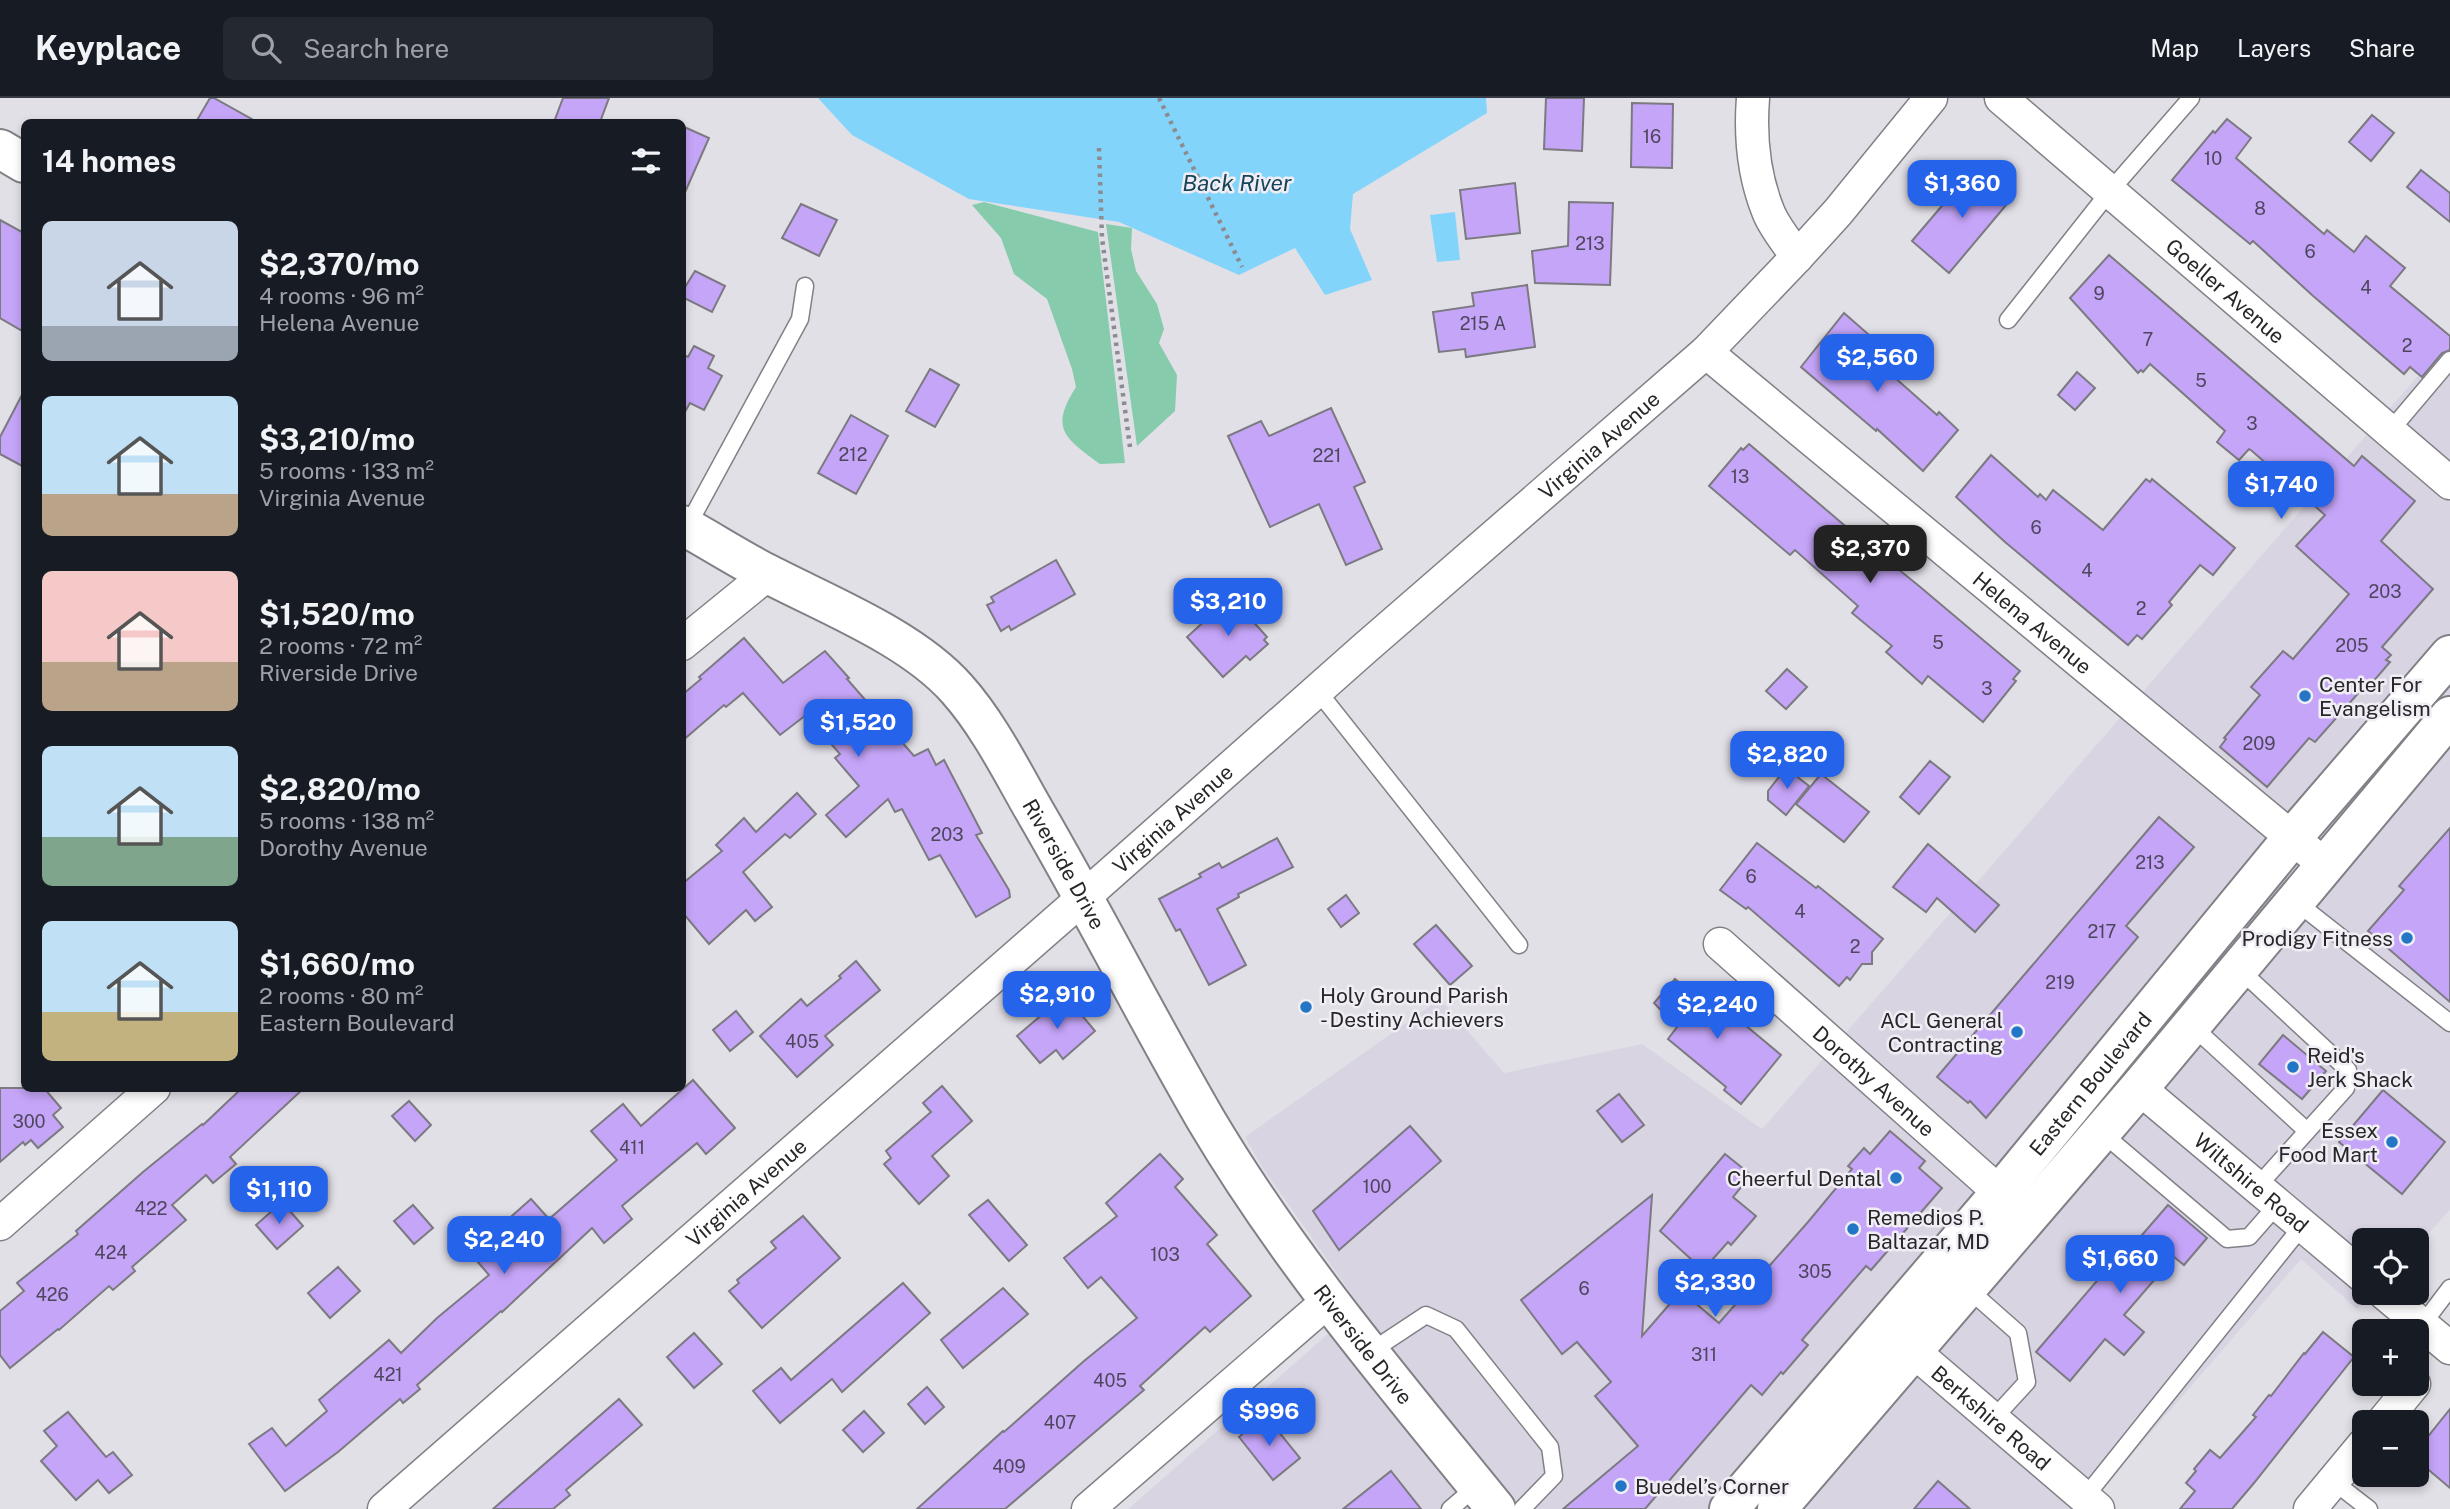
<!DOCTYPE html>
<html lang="en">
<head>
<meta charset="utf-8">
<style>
  :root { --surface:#171b24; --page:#242831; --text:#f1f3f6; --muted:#9ea1a6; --line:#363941; --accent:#2563eb }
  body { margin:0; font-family:"Public Sans",sans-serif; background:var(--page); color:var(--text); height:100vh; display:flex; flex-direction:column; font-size:26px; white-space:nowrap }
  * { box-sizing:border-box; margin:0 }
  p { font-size:23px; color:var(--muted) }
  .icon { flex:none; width:38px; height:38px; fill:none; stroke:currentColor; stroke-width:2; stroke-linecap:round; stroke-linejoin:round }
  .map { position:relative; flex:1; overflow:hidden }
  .side { position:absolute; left:21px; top:21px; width:665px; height:973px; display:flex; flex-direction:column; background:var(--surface); border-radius:10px; box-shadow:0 4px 10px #0003 }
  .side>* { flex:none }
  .tools { position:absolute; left:2352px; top:1130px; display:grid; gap:14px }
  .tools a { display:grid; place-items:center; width:77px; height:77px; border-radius:10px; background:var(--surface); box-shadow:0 4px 10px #0003; font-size:35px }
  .price { position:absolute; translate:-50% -60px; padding:0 16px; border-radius:14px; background:var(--accent); color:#fff; font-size:23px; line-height:46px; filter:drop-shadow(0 2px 4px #0008) }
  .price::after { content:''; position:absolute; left:50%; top:42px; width:21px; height:16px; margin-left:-10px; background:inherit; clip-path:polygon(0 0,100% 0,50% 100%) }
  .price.on { background:#222; color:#fff }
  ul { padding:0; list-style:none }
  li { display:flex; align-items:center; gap:21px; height:175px; padding:0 21px }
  li span { display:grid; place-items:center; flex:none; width:196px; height:140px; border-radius:10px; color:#555 }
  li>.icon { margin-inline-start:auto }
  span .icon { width:84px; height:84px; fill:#fffc; stroke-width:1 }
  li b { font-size:30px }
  h2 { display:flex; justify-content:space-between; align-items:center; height:84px; padding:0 21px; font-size:30px }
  header { display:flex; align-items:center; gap:42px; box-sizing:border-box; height:98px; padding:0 35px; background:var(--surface); border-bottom:2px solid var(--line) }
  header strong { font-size:33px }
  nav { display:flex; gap:38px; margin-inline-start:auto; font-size:24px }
  .search { width:490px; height:63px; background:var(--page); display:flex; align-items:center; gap:18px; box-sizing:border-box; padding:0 24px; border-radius:10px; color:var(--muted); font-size:26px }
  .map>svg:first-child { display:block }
</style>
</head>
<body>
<header>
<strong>Keyplace</strong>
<div class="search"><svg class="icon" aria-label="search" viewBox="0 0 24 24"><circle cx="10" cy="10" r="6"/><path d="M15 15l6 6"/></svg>Search here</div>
<nav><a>Map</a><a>Layers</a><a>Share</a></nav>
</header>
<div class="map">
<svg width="2450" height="1411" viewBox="0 0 2450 1411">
  <rect width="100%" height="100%" fill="#e2e0e7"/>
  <path fill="#d9d4e2" d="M2450,241v871l-33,36v-5h-53v52h8l-15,16 -56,-50 -216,250h-957l232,-203 -96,-136 -19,-33 195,-138 64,74 138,-29 120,85z"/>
  <g fill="#86cbac">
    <path d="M984,104l114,30 27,231 -25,1c-35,-26 -51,-35 -24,-77l-4,-18 -25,-70 -33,-25 -13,-36 -29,-33z"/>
    <path d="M1106,126l26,4 -1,21 5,22 21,33 7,25 -5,14 18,32 -2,36 -38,35z"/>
  </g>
  <g fill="#83d4fb">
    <path d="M818,0h668l1,15 -134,81 -3,35 22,51 -47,15 -30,-47 -56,27 -120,-53 -150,-23 -117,-64z"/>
    <path d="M1455,114l5,48 -23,2 -7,-47z"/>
  </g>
  <g fill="#c5a5f8" stroke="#7c7a81" stroke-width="2">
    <path d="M210,0h4l43,24h-61z"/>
    <path d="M563,0h46l-9,24h-46z"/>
    <path d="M1546,0h38l-2,53 -38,-2z"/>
    <path d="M1632,5l41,1 -1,64 -41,-1z"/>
    <path d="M2372,17l22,18 -23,28 -22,-19z"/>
    <path d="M2227,21l24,19 -15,20 88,76 3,-4 27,22 12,-16 39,32 -15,18 60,50v14l-8,3 -20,24 -12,-10 -6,7 -92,-79 -59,-54 -3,3 -78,-64 41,-49 2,2z"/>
    <path d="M682,28l27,12 -27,61z"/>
    <path d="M1975,69l37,31 -63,75 -37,-32z"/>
    <path d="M2421,72l29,23v29l-43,-35z"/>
    <path d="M1515,85l5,50 -54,6 -6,-49z"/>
    <path d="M1569,104l44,1 -3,82 -75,-2 -3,-32 36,-5z"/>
    <path d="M801,106l36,16 -18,36 -37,-18z"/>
    <path d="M0,122l24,13v99l-24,-14z"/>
    <path d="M2109,157l245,211 8,-10 53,45 -34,40 52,48 -51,58 9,8 -5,5 4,2 -18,21 -3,-2 -54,61 -6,-4 -42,49 -47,-40 6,-8 -2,-1 36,-43 -9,-8 32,-36 10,8 56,-65 -53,-48 29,-31 -73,-64 -3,-2 -10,11 -22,-18 8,-11 -75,-67 -7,8 -2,-2 -3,3 -68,-75z"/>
    <path d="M695,173l30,15 -13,26 -30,-15v-5z"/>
    <path d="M1527,187l8,62 -69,10 -1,-8 -26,3 -6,-40 41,-6 -2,-13z"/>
    <path d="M1844,215l24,21 -10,11 79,70 2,-3 19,18 -35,41 -46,-42 -1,2 -75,-64z"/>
    <path d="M694,248l20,10 -6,12 14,8 -18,34 -14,-7 -8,14v-63l6,3z"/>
    <path d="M930,271l29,16 -24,42 -29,-16z"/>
    <path d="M2077,274l18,16 -20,22 -17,-15z"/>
    <path d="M24,293v76l-24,-13v-17z"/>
    <path d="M1331,310l34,74 -11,5 28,62 -36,16 -27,-61 -49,23 -42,-91 33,-15 8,15z"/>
    <path d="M851,317l37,21 -32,58 -38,-21z"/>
    <path d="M1749,346l142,121 1,-1 27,22 101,85 -7,8 3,2 -33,41 -55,-46 -6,8 -36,-32 6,-6 -40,-33 6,-7 -63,-56 -5,5 -81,-69 32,-38 2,2z"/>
    <path d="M1991,357l47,42 2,-3 6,6 7,-10 50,40 43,-51 4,3 2,-3 83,69 -22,27 -13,-10 -31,37 3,3 -30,34 -5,-4 -9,10 -123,-103 -49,-45z"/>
    <path d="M1056,462l19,34 -64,36 -2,-4 -8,5 -14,-26 7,-3 -3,-5z"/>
    <path d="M1231,499l36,40 -3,3 4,4 -18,16 -4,-4 -23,21 -36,-40z"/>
    <path d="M744,540l39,45 42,-32 24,27 -2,1 67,77 14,-7 8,16 8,-5 38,73 -6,2 33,55 1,7 -34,20 -36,-62 -11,5 -27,-51 -7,3 -7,-13 -42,38 -20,-22 33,-29 -24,-28 5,-4 -34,-39 -26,20 -37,-42 -17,14 -2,-2 -42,36v-46l19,-16 -2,-2z"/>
    <path d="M1787,571l20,18 -21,22 -20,-18z"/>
    <path d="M1930,663l20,16 -31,37 -19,-17z"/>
    <path d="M1786,670l23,18 -23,29 -18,-15v-9z"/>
    <path d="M1821,676l48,38 -25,30 -48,-38z"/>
    <path d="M797,695l19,21 -26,24 -5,-4 -42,38 29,35 -17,14 -9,-11 -37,34 -27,-32v-28l40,-33 -6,-6 28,-27 12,14z"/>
    <path d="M2159,719l35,30 -68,79 12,11 -152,181 -16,-17 -2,2 -31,-26z"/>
    <path d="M2450,730v174l-82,-71 36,-41 -5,-4z"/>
    <path d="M1277,740l16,29 -55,27 1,3 -22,12 29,56 -37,20 -29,-56 -4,2 -17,-32 42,-22 -2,-3 20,-11 3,5z"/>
    <path d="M1757,745l59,45 2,-2 65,53 -11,13v12h-10l-12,16 -3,-3 -8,9 -91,-79 -2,2 -26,-19z"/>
    <path d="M1928,746l71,61 -24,27 -38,-34 -11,14 -33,-25z"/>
    <path d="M1346,797l13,18 -18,14 -13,-18z"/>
    <path d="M1436,827l36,41 -22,19 -36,-41z"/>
    <path d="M856,863l24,29 -55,46 8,9 -36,32 -37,-41 41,-37 6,7 34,-28 -2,-2z"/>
    <path d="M1675,881l38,32 7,-7 61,51 -40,49 -17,-14 2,-3 -58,-48 9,-12 -23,-24z"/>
    <path d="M1065,897l30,36 -32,28 -7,-9 -16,13 -23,-27z"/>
    <path d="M736,913l17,21 -23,19 -17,-21z"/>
    <path d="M2283,937l43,36 -24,28 -43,-35z"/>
    <path d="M693,982l42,48 -29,26 -9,-11 -75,63 10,13 -28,24 -12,-15 -90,84 -1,-1 -84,74 3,4 -17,14 -3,-4 -62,53 -53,39 -36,-47 23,-16 14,18 41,-35 -8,-11 70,-60 12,13 36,-35 52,-43 -12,-14 28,-23 -8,-9 34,-30 18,20 68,-59 -26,-29 32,-27 18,22z"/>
    <path d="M942,988l30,35 -40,35 17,20 -30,28 -35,-40 7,-6 -5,-7 45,-39 -8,-9z"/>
    <path d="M0,990h44l17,20 -8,7 10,12 -25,21 -7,-8 -6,5 -2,-3 -23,20z"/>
    <path d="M242,990h62l-74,69 6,7 -23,19 -7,-8 -34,30 14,15 -54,47 3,4 -22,19 -4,-4 -50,44 -1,-1 -48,39 -10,-13v-44l24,-20 -7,-8 61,-49 -2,-3 67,-59 59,-48 1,1z"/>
    <path d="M2383,992l62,52 -43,52 -63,-52z"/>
    <path d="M1619,996l25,31 -22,17 -25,-31z"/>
    <path d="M409,1003l22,24 -16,16 -23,-25z"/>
    <path d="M1410,1028l31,35 -102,89 -26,-39z"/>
    <path d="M1890,1033l35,30 -6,7 23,20 -71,82 -5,-4 -64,74 6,5 -25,29 -2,-2 -19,23 -11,-10 -106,124h-82l75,-63 -43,-50 16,-14 -34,-40 -15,12 -41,-54 131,-105 -10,141 39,-45 38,32 89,-101 44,-53 -4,-3 16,-18 6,6z"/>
    <path d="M1160,1056l23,25 -8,8 42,48 -10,9 44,52 -41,36 -5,-5 -65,59 4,4 -139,119h-88l86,-78 1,1 80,-71 53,-43 -36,-41 -13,11 -24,-30 53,-42 -11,-13z"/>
    <path d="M1725,1056l26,21 -18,22 23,19 -25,29 -3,-3 -25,28 -43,-39z"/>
    <path d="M988,1102l39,45 -18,16 -40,-46z"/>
    <path d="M282,1104l21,24 -26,23 -21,-24z"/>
    <path d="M413,1107l20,23 -19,16 -20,-23z"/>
    <path d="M2168,1107l39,33 -23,27 -10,-8 -50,58 20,17 -20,23 -19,-16 -35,42 -34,-29 90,-105 3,3z"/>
    <path d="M803,1118l37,42 -78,70 -33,-37 10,-8 -2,-3 39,-32 -5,-6z"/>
    <path d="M338,1169l22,24 -30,27 -22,-25z"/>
    <path d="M903,1185l27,30 -88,79 -10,-13 -52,44 -27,-32 28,-23 10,12z"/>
    <path d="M1003,1190l25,26 -65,54 -22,-28z"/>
    <path d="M2323,1234l31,25 -100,126 -22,26h-52l15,-18 -9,-8 10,-12 -2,-2 16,-19 10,8 36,-41 -3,-2 16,-20 2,1 33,-43 1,1z"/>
    <path d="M694,1235l28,31 -28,24 -27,-31z"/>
    <path d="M927,1289l17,20 -19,17 -17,-20z"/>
    <path d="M619,1301l23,26 -76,65 4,5 -17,14h-60z"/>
    <path d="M2450,1311v79l-33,-28v-10z"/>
    <path d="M864,1313l20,22 -21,19 -20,-22z"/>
    <path d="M68,1314l38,45 7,-5 19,23 -23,18 -11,-13 -22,20 -35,-39 16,-15 -13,-15z"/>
    <path d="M1265,1317l35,43 -27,22 -34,-43z"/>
    <path d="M1391,1373l30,38h-78z"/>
    <path d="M1938,1383l32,28h-56z"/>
  </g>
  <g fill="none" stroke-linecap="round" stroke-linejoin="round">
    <g stroke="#828086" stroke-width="19">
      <g id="lane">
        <path d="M2008,222l102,-129 81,-93"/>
        <path d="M2390,333l60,-71"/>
        <path d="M687,429l113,-208 5,-33"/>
        <path d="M1317,592l202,255"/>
        <path d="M2295,803l155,122"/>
        <path d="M2238,870l110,102 -2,18 -89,99"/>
        <path d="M2191,927l116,106"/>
        <path d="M2101,1034l126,107 22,-2 29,-33"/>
        <path d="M1967,1190l51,45 9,49 -34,37"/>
        <path d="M2422,1227l28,-37"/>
        <path d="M1370,1254l56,-37 30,14 94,118 4,29 -32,33"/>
        <path d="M2333,1383l36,28"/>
        <path d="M2081,1404l222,-277"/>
        <path d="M1450,1411l27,-23"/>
      </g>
    </g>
    <g stroke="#828086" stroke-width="35">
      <g id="street">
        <path d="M1753,0c-3,38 1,78 15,113 6,16 20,32 29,46"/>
        <path id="s1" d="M2001,0l449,385"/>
        <path id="s2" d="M1706,254l619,513"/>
        <path d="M682,546l86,-70"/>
        <path id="s3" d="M1720,846l296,263"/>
        <path id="s4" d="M2139,990l225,189"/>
        <path d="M0,1126l154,-136"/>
        <path d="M2384,1195l66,55"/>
        <path id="s5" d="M1897,1239l201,172"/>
        <path d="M2382,1325l32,-39"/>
        <path id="s6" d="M384,1411l700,-612 280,-248 342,-297 91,-95 41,-45 93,-114"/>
        <path d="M1088,1411l240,-208"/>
        <path d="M2310,1411l54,-65"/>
      </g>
    </g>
    <g stroke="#828086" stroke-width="42">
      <g id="secondary">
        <path d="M0,51l24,14"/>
        <path id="s7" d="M682,427c29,16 57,34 86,49 60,31 144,64 189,115 33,37 56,85 81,128 58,100 110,203 168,303 83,140 188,263 290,389"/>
      </g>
    </g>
    <g stroke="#828086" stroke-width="42">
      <g id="primary">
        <path id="s8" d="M1729,1411l271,-316 292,-355 158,-183"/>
        <path d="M1777,1411l362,-421 311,-372"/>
      </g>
    </g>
    <g stroke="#8c8b90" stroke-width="4.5" stroke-dasharray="3.5 5" stroke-linecap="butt">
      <path d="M1159,0l83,169"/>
      <path d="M1099,50l3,90 28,209"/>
    </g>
    <use href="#lane" stroke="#fff" stroke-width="16"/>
    <use href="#street" stroke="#fff" stroke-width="32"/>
    <use href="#secondary" stroke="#fff" stroke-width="38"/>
    <use href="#primary" stroke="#fff" stroke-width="38"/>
  </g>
  <g fill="#2376c5" stroke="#f0edf4" stroke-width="2.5">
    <circle cx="2305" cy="598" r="7"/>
    <circle cx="2407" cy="840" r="7"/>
    <circle cx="1306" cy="909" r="7"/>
    <circle cx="2017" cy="934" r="7"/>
    <circle cx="2293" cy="969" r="7"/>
    <circle cx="2392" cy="1044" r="7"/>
    <circle cx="1896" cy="1080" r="7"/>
    <circle cx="1853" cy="1131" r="7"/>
    <circle cx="1621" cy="1388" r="7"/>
  </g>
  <g text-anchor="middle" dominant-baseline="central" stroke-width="5" stroke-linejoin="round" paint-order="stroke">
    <g font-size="18" fill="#4e465d">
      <text x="1652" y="38">16</text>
      <text x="2213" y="60">10</text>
      <text x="2260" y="110">8</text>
      <text x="1590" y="145">213</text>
      <text x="2310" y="153">6</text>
      <text x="2366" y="189">4</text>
      <text x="2099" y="195">9</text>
      <text x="1483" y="225">215 A</text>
      <text x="2148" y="241">7</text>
      <text x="2407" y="247">2</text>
      <text x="2201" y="282">5</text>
      <text x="2252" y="325">3</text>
      <text x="853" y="356">212</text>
      <text x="1327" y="357">221</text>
      <text x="1740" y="378">13</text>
      <text x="2036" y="429">6</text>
      <text x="2087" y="472">4</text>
      <text x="2385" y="493">203</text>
      <text x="2141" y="510">2</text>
      <text x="1938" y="544">5</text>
      <text x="2352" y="547">205</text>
      <text x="1987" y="590">3</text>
      <text x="2259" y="645">209</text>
      <text x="947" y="736">203</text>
      <text x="2150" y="764">213</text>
      <text x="1751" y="778">6</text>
      <text x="1800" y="813">4</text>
      <text x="2102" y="833">217</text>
      <text x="1855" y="848">2</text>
      <text x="2060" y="884">219</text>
      <text x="802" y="943">405</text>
      <text x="29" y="1023">300</text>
      <text x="632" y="1049">411</text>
      <text x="1377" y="1088">100</text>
      <text x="151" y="1110">422</text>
      <text x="111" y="1154">424</text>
      <text x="1165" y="1156">103</text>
      <text x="1815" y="1173">305</text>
      <text x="1584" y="1190">6</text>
      <text x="52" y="1196">426</text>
      <text x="1704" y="1256">311</text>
      <text x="388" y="1276">421</text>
      <text x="1110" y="1282">405</text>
      <text x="1060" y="1324">407</text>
      <text x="1009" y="1368">409</text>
    </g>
    <g font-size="21" fill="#272629" stroke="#f0edf4">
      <text stroke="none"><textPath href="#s1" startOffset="296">Goeller Avenue</textPath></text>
      <text stroke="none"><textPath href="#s6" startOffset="1615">Virginia Avenue</textPath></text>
      <text stroke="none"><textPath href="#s2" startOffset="424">Helena Avenue</textPath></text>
      <text stroke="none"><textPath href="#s6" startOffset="1048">Virginia Avenue</textPath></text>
      <text stroke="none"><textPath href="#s7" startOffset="527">Riverside Drive</textPath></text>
      <text stroke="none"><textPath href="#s3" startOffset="206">Dorothy Avenue</textPath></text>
      <text stroke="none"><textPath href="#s8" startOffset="558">Eastern Boulevard</textPath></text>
      <text stroke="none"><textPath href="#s4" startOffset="147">Wiltshire Road</textPath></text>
      <text stroke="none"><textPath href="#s6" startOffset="481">Virginia Avenue</textPath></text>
      <text stroke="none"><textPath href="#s7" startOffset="1094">Riverside Drive</textPath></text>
      <text stroke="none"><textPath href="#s5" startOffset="124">Berkshire Road</textPath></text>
    </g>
    <g font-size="21" fill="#272629" stroke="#f0edf4" text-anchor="start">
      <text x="2319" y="586">Center For<tspan x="2319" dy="24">Evangelism</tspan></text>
      <text x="2393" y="840" text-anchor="end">Prodigy Fitness</text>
      <text x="1320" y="897">Holy Ground Parish<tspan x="1320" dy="24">- Destiny Achievers</tspan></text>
      <text x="2003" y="922" text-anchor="end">ACL General<tspan x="2003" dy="24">Contracting</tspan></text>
      <text x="2307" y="957">Reid's<tspan x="2307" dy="24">Jerk Shack</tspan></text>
      <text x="2378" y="1032" text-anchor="end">Essex<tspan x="2378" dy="24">Food Mart</tspan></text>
      <text x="1882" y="1080" text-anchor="end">Cheerful Dental</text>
      <text x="1867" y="1119">Remedios P.<tspan x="1867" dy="24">Baltazar, MD</tspan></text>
      <text x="1635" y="1388">Buedel’s Corner</text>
    </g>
    <g font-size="23" font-style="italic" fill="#164459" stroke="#f0edf4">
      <text x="1237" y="84">Back River</text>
    </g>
  </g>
</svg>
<div class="tools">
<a><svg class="icon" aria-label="locate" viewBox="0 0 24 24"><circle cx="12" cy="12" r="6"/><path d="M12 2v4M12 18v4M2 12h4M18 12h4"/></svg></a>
<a>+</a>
<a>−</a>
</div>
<b class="price" style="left:1962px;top:122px">$1,360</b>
<b class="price" style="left:1877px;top:296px">$2,560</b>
<b class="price" style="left:2281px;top:423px">$1,740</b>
<b class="price on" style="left:1870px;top:487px">$2,370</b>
<b class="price" style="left:1228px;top:540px">$3,210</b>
<b class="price" style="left:858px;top:661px">$1,520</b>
<b class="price" style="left:1787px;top:693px">$2,820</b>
<b class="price" style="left:1057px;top:933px">$2,910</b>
<b class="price" style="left:1717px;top:943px">$2,240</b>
<b class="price" style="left:279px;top:1128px">$1,110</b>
<b class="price" style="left:504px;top:1178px">$2,240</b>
<b class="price" style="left:2120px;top:1197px">$1,660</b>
<b class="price" style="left:1715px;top:1221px">$2,330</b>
<b class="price" style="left:1269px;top:1350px">$996</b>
<section class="side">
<h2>14 homes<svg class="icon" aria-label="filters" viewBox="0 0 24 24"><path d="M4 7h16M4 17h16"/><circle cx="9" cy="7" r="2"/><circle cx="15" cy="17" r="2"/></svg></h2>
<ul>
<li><span style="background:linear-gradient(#c9d6e8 75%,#9aa5b1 0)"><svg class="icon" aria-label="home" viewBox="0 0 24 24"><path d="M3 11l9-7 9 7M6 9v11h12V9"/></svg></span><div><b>$2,370/mo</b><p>4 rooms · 96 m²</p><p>Helena Avenue</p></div></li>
<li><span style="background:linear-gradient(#bfe0f5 70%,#b9a48a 0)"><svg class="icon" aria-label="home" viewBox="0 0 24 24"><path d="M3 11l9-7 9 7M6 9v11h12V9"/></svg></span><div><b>$3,210/mo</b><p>5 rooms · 133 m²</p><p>Virginia Avenue</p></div></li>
<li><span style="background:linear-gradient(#f6c9c9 65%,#b9a48a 0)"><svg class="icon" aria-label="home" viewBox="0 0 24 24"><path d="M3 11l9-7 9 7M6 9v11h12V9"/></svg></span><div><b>$1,520/mo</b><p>2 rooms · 72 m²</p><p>Riverside Drive</p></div></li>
<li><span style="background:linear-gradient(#bfe0f5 65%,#7fa58c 0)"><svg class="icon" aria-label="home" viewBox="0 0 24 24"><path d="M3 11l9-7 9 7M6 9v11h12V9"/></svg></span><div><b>$2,820/mo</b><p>5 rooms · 138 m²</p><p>Dorothy Avenue</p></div></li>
<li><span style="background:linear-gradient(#bfe0f5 65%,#c2b280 0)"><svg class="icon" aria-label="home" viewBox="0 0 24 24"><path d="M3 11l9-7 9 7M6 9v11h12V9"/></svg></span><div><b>$1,660/mo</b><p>2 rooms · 80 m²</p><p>Eastern Boulevard</p></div></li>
</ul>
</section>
</div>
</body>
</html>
